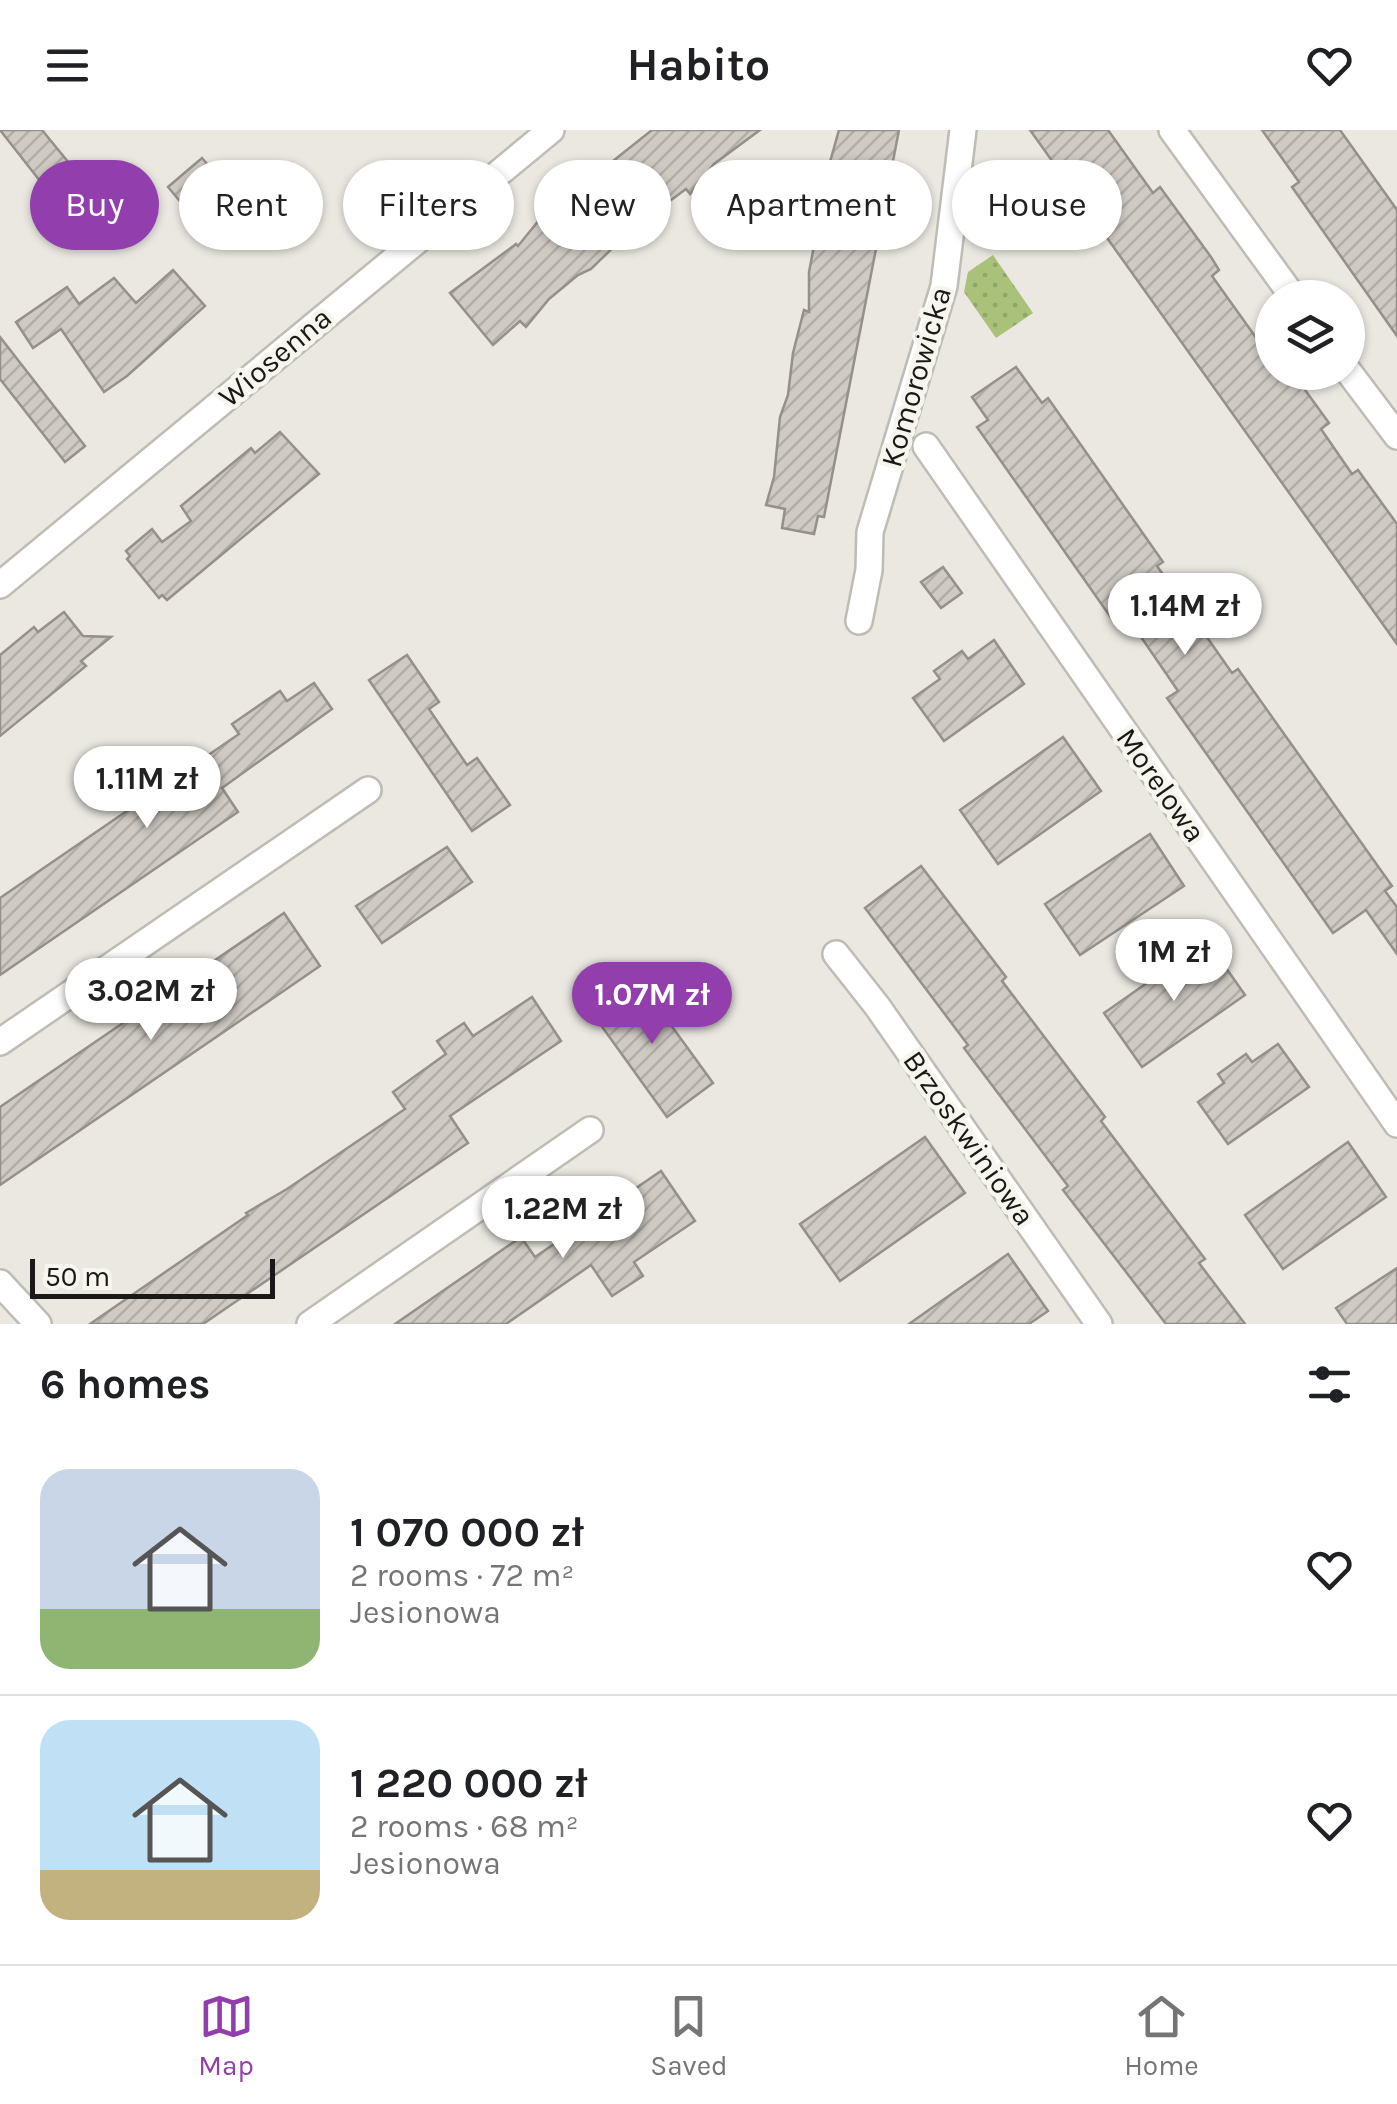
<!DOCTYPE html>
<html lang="en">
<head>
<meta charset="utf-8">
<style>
  :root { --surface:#fff; --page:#f6f6f6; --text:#202124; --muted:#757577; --line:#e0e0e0; --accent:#923fad }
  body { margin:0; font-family:Karla,sans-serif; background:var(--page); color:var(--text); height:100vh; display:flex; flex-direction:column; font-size:38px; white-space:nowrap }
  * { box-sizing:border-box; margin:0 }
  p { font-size:32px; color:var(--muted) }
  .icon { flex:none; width:55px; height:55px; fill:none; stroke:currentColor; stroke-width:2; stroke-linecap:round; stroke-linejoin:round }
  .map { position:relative; height:1194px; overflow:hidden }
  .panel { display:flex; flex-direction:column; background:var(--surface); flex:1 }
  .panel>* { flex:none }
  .guide { position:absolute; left:30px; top:30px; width:1338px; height:90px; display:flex; gap:20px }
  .tools { position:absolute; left:1255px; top:150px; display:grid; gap:20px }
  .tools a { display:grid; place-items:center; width:110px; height:110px; border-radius:50%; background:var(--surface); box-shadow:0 2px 8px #0004; font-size:50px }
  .scale { position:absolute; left:30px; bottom:25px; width:245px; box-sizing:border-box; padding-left:10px; border:5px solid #1a1917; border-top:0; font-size:28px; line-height:35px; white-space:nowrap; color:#1a1917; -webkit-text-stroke:8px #f7f6ee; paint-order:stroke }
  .price { position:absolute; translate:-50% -85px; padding:0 22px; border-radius:35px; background:#fff; color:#222; font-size:32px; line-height:65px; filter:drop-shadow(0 2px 5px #0008) }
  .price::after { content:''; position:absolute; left:50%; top:60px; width:30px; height:22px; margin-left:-15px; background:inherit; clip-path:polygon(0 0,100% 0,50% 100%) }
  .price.selected { background:var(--accent); color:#fff }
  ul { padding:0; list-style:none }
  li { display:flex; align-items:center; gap:30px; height:250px; padding:0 40px }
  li+li { border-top:2px solid var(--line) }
  li span { display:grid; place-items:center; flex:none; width:280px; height:200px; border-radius:30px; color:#555 }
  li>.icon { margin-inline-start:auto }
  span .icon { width:120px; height:120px; fill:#fffc; stroke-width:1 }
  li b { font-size:42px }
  h2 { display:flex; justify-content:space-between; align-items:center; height:120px; padding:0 40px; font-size:42px }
  .tag { padding:0 35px; border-radius:45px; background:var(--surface); box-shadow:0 2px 8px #0004; font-size:35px; line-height:90px }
  .tag.selected { background:var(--accent); color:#fff }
  header { display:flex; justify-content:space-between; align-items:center; height:130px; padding:0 40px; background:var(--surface); font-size:45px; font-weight:700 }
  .dock { display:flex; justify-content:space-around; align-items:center; height:140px; border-top:2px solid var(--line); background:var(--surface); font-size:28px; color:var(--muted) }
  .dock a { display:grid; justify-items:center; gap:5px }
  .dock .selected { color:var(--accent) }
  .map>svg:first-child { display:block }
</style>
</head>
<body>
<header><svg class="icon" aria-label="menu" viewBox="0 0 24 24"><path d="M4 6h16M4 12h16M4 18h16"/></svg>Habito<svg class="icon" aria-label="heart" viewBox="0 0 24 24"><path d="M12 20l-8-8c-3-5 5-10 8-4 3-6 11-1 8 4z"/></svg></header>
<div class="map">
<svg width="1397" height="1194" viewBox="0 0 1397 1194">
  <defs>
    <pattern id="park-dots" width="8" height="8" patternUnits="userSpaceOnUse" patternTransform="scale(2.5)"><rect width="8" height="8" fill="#a9c179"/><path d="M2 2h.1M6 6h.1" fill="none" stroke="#91a568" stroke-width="1.8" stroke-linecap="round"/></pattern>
    <pattern id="building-hatch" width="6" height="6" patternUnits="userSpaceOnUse" patternTransform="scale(2.5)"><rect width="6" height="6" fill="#cfcac4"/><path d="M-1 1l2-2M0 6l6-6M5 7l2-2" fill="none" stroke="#b1ada8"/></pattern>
  </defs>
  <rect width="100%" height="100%" fill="#eae8e1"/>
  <path fill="url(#park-dots)" d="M993,125l40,58 -37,25 -32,-46 4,-20z"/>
  <g fill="url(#building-hatch)" stroke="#95908a" stroke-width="2.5">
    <path d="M0,0h42l54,66 -27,22z"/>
    <path d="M652,0h108l-46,34 -24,30 -4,-5 -53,39 -42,41 -13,6 -29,24 -23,28 -6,-6 -27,24 -43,-52 66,-49 2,2 35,-43 13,-11 3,4z"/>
    <path d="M839,0h60l-75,387 -6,-1 -4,18 -32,-6 3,-19 -19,-4 8,-28 6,-60 8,-22 5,-42 11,-43 5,2v-40l14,-73 7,3 4,-25 -4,-1v-14z"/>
    <path d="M1030,0h78l45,63 7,-6 51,70 8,13 -7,6 50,70 10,-8v34h20l37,51 -8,6 31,45 6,-4 39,54v120z"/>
    <path d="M1262,0h78l57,80v126l-105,-149 7,-5z"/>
    <path d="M202,28l42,49 -35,29 -41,-49z"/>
    <path d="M173,140l32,36 -78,70 -23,16 -43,-63 -28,19 -17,-26 51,-35 12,17 35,-26 22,25z"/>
    <path d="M0,207l85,109 -20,16 -65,-83z"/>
    <path d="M1016,237l26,36 6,-5 115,164 -6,4 40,57 35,50 6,-4 154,217 -7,5 12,16v47l-31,-44 -33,23 -166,-235 11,-7 -39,-57 -16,-22 -11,7 -135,-192 11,-7 -16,-23z"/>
    <path d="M280,302l39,42 -152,126 -5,-5 -3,3 -32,-39 3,-3 -4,-5 26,-22 10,13 29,-21 -10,-15 70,-58 4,5z"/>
    <path d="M943,437l19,26 -21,15 -20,-26z"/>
    <path d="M64,482l19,24 28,1 -30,24 5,5 -86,70v-81l34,-28 4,5z"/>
    <path d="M994,510l30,44 -80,57 -31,-43 27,-19 -6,-8 28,-20 6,8z"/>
    <path d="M407,525l32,47 -10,7 38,56 10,-7 33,47 -38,26 -103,-151z"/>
    <path d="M314,553l18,26 -110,79 16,24 -238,163v-77l239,-164 -7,-10 48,-33 7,10z"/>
    <path d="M1063,607l38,54 -103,73 -38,-54z"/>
    <path d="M1150,704l34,52 -104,69 -35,-51z"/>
    <path d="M447,717l25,35 -90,61 -26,-37z"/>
    <path d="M921,736l85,111 -4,4 103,136 -4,4 104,138 -6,4 46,61h-79l-103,-134 5,-4 -104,-138 4,-3 -103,-137z"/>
    <path d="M284,783l36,53 -320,219v-78z"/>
    <path d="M1207,811l38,54 -103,72 -38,-54z"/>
    <path d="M636,847l77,106 -46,34 -77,-107z"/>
    <path d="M532,867l29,44 -111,75 18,27 -265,181h-113l158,-109 -2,-2 41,-24 118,-80 -12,-17 53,-38 -9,-13 27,-18 9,13z"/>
    <path d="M1278,914l31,43 -81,57 -30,-42 26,-19 -6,-9 28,-20 6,8z"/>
    <path d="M925,1007l40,56 -125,88 -40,-57z"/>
    <path d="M1348,1012l38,55 -103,72 -38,-54z"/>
    <path d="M661,1041l34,50 -61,41 9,14 -31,20 -21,-31 -85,59h-111l126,-87 14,20z"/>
    <path d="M1008,1124l40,57 -19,13h-120z"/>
    <path d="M1397,1138v56h-50l-11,-16z"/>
  </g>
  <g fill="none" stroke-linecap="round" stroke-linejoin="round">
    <g stroke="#bdbcb5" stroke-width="30">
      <g id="minor">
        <path d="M1172,0l122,168"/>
        <path d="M1348,241l49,65"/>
        <path d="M926,316l471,678"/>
        <path d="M0,455l551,-455"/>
        <path d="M859,491l10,-51 1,-38 74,-246 19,-156"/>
        <path d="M836,824l41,52 222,318"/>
        <path d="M0,912l368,-252"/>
        <path d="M0,1153l38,41"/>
        <path d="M310,1194l280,-194"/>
      </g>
    </g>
    <use href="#minor" stroke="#fff" stroke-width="25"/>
  </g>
  <g text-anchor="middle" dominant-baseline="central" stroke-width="9" stroke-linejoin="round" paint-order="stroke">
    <g font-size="30" fill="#1a1917" stroke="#f7f6ee">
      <text transform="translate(275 227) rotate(-40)">Wiosenna</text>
      <text transform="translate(916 247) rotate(-74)">Komorowicka</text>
      <text transform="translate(1161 655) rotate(55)">Morelowa</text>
      <text transform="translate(969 1008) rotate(55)">Brzoskwiniowa</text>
    </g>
  </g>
</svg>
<div class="tools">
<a><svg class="icon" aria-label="layers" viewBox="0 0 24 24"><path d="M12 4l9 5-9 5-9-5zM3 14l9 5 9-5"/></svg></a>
</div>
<div class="scale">50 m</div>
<b class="price" style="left:1185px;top:528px">1.14M zł</b>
<b class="price" style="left:147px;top:701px">1.11M zł</b>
<b class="price" style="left:1174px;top:874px">1M zł</b>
<b class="price" style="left:151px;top:913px">3.02M zł</b>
<b class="price selected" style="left:652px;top:917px">1.07M zł</b>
<b class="price" style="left:563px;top:1131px">1.22M zł</b>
<div class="guide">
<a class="tag selected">Buy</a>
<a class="tag">Rent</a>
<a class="tag">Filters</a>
<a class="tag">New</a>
<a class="tag">Apartment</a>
<a class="tag">House</a>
</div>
</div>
<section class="panel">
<h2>6 homes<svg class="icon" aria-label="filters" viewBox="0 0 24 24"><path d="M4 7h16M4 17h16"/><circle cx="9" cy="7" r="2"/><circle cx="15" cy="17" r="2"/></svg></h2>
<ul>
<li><span style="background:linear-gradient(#c9d6e8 70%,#8fb573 0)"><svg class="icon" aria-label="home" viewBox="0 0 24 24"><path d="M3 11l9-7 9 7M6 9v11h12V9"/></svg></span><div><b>1 070 000 zł</b><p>2 rooms · 72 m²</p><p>Jesionowa</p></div><svg class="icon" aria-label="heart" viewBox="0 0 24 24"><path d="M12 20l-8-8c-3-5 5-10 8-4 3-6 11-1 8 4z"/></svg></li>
<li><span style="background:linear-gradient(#bfe0f5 75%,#c2b280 0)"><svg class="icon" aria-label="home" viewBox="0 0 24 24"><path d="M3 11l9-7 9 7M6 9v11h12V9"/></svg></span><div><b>1 220 000 zł</b><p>2 rooms · 68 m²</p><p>Jesionowa</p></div><svg class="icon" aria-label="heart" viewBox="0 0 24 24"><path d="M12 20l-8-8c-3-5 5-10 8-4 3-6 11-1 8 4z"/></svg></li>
</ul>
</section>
<nav class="dock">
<a class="selected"><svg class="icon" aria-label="map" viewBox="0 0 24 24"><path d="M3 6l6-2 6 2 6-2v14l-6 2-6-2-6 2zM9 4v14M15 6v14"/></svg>Map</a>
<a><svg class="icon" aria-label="saved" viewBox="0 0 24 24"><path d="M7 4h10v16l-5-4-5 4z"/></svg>Saved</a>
<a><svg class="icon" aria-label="home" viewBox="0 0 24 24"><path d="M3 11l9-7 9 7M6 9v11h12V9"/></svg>Home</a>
</nav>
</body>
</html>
